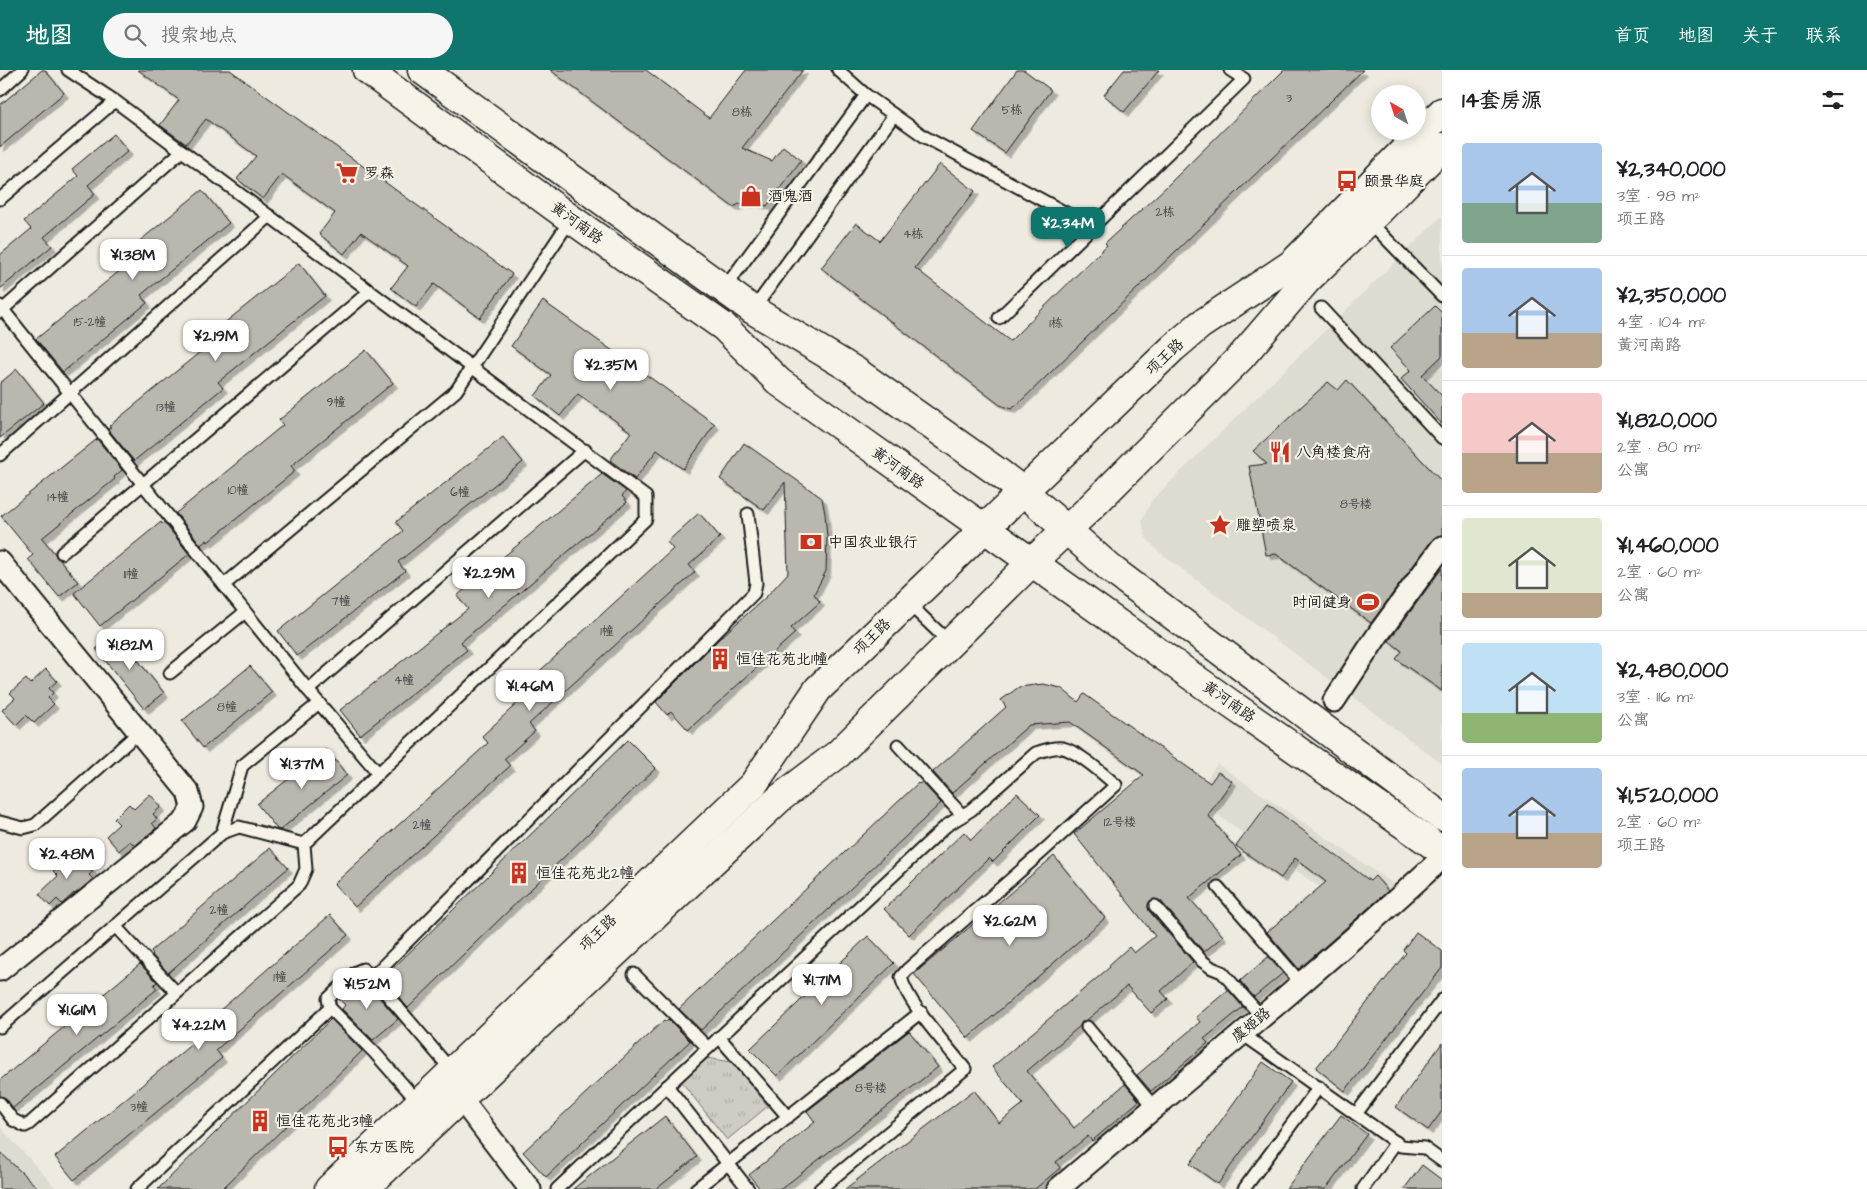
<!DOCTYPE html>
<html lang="zh">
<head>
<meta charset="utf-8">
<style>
  :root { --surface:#fff; --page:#f6f6f6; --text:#202124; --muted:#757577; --line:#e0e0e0; --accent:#0f766e }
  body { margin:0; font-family:"Architects Daughter","LXGW WenKai TC",sans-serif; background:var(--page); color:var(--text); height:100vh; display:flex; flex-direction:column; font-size:19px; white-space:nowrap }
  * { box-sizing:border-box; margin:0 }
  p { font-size:16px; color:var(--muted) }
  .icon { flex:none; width:28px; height:28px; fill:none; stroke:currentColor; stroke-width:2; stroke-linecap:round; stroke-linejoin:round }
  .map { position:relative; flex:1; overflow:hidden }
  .details { display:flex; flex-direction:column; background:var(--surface); width:425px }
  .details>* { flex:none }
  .needle { width:32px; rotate:321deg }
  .fabs { position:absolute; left:1371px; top:15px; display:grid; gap:10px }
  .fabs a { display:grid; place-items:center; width:55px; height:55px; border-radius:50%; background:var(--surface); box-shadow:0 2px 12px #0003; font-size:25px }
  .price { position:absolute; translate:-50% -42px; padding:0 11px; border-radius:10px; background:#fff; color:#222; font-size:16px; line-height:32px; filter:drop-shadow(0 1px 2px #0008) }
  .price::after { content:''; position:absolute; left:50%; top:30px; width:15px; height:11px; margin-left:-8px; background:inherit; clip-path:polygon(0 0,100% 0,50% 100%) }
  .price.on { background:var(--accent); color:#fff }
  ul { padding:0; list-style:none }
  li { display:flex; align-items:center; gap:15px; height:125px; padding:0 20px }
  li+li { border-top:1px solid var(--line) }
  li span { display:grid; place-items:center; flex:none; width:140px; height:100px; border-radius:5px; color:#555 }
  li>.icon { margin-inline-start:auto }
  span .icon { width:60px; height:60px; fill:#fffc; stroke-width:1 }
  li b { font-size:21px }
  h2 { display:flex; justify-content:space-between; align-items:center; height:60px; padding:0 20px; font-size:21px }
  header { display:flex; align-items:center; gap:30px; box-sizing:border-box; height:70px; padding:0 25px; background:var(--accent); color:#fff }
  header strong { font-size:24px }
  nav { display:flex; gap:28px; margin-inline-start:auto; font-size:18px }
  .search { width:350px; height:45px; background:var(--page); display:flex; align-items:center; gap:12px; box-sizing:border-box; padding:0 18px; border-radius:28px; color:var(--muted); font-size:19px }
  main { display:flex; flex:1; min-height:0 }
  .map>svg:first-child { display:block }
</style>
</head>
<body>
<header>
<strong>地图</strong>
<div class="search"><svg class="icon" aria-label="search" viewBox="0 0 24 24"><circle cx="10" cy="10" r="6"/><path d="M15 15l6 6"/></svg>搜索地点</div>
<nav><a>首页</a><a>地图</a><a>关于</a><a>联系</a></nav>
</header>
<main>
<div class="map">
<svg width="1442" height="1119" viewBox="0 0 1442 1119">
  <defs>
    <pattern id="grass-tufts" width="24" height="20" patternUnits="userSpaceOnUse" patternTransform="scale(1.25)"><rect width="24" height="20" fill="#cfccc3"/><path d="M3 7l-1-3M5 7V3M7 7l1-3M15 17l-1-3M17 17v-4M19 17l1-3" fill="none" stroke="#b1afa7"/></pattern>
    <filter id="shadow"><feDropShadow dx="4.5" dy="4.5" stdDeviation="0" flood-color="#0004"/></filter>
  </defs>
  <rect width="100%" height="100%" fill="#eeeae0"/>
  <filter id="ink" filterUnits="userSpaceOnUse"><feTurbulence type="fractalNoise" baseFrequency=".02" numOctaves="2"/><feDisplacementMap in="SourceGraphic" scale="10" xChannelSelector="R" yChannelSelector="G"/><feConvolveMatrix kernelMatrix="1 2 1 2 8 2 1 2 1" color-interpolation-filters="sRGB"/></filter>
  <g filter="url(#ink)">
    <g fill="#dedbd1">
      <path d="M1442,146v548l-284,-213 -13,-15 -3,-16 10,-20z"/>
      <path d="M1217,694l183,124 -35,31 -171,-121z"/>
      <path d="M0,1057l57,62h-57z"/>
    </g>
    <path fill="url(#grass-tufts)" stroke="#767470" d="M706,988l26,4 36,44 -41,34 -46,-59z"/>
    <g fill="#bab7af" stroke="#1c1c1c" filter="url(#shadow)">
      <path d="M42,0h3l19,23 -64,54v-42z"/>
      <path d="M138,0h92l282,204 -32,44 -46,-34 -18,23 -25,-19 17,-22 -47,-34 -17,22 -25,-20 16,-21 -53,-39 -19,25 -26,-20 19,-23 -50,-37 -20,25 -26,-19 19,-25z"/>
      <path d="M550,0h96l63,48 37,-48h57l-61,78 30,13 11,-15 18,14 -34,46 -12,-3h-13l-9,4z"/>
      <path d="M1017,0h7l27,20 -46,63 -32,-22z"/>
      <path d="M1124,0h35l-35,42 -20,-17z"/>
      <path d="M1284,0h79l-345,334 -7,5 -11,-4 -179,-137 35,-45 24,18 60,-77 35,27 -60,77 95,73 97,-96 -2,-2 61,-56z"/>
      <path d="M114,64l14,17 -40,34 7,9 -51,43 8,9 -52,43v-34l31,-26 -7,-8 54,-45 -6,-7z"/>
      <path d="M202,120l27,33 -88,72 6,8 -84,69 -27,-33 86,-70 -7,-8z"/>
      <path d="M299,193l26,33 -107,86 5,6 -89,73 -26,-32 3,-2 -2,-1 107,-87 -4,-6z"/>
      <path d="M543,231l172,123 -32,45 -26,-19 -22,29 -25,-19 21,-28 -53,-38 -18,22 -25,-20 16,-21 -40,-29z"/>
      <path d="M1435,236l7,7v43l-20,19 20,21v28l-41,-45 10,-9 -21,-22z"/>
      <path d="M366,280l27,33 -102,83 4,5 -87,71 -1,-2 -6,5 -25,-32 107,-88 -4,-5z"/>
      <path d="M17,299l27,34 -44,35v-55z"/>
      <path d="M1347,310l95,102v53l-5,1 -5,4 -61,83 -95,-69 -10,1 -17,-89 18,-2 -14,-13 75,-69 10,8z"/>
      <path d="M503,367l20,25 -125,100 7,9 -108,85 -19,-25 125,-100 -7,-9z"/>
      <path d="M97,369l25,31 -8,7 1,2 -73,59 36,44 -19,15 -31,-38 5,-4 -32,-39z"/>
      <path d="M744,373l78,55 3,16 2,23 -1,34 -12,23 6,8 -29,26 4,5 -107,97 -17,-19 -4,4 -11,-13 64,-64 46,-41 22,-24 -3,-91 -21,28 -44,-31z"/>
      <path d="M602,404l24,17 -4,5 5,6 -166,140 6,8 -107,85 -20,-25 128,-101 -11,-13z"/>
      <path d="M699,443l21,24 -31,28 6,7 -166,152 6,7 -31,28 6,7 -155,141 -21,-23 154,-141 -6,-7 43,-40 -6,-6 154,-141 -6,-7z"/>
      <path d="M161,452l1,2 2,-2 25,32 -89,72 -26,-33z"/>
      <path d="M1442,498v123l-46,-32 6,-8 -13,-10z"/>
      <path d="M116,563l48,60 -20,16 -48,-60z"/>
      <path d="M250,596l22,26 -69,56 -21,-27z"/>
      <path d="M46,599l11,12 -8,7 4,5 -5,5 6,6 -20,19 -8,-8 -10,10 -14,-15 13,-12 -5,-5 16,-14 4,5z"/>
      <path d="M1043,614l18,4 17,14 6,-8 126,89 8,-11 14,9 -24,34 33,40 -52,43 34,38 -19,16 -43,-51 -7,-2 -4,2 -2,6 1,4 44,51 -32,29 7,8 -17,14 -24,-27 -40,34 -5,2 -2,4 -53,45 47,57 51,-44 14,17 -47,40 -4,-5 -32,26 4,6 -25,21h-190l129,-99 25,33 24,-19 -31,-37 118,-100 -1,-2 20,-18 5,6 21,-17 -81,-102 70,-59 -74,-53 -41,3 -77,68 -19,-21 73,-65 -5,-7 18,-13z"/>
      <path d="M628,670l28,28 -248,240 -25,-30z"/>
      <path d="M326,679l21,26 -67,55 -3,-1 -20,-25z"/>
      <path d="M922,712l19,21 -240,227 -22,-21 239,-226 1,1z"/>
      <path d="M1017,723l23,22 -47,47 -4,-4 -80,77 -25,-26 80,-77 7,8z"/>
      <path d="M150,724l11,13 -8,7 4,5 -5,4 4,5 -21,18 -5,-5 -11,10 -13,-15 13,-12 -5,-5 15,-15 5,5z"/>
      <path d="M1268,734l102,77 5,-5 13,15 -89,78 -32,-37 59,-50 -31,-24 -14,20 -45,-32z"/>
      <path d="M270,778l18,20 -120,105 -16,-18 1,-1 -2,-3z"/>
      <path d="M71,783l8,8 3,-2 11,12 -4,4 4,4 -18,15 -1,-1 -12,11 -5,-5 -7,7 -11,-12 19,-18 -5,-5z"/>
      <path d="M1054,786l51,62 -137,120 -54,-64z"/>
      <path d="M330,845l18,20 -132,115 6,8 -148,122 -19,-23 161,-133 -5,-6z"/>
      <path d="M1416,862l26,19v17l-97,123 -29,-23 90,-115 -3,-3z"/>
      <path d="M868,866l26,27 -117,113 -27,-27z"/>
      <path d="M1268,887l15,16 -29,24 -14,-16z"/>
      <path d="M140,894l17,18 -3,3 3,4 -144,119 -7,-10 -6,-2v-16z"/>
      <path d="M362,908l36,41 -25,21 -31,-31 3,-4 -6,-6z"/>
      <path d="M1228,920l15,17 -39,32 4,4 -57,48 -14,-16 63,-53 -4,-5z"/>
      <path d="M331,949l31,32 -140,138h-64z"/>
      <path d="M668,949l22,22 -144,136 -23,-25 141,-132 2,1z"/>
      <path d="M909,961l29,36 -157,122h-21l-11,-14 66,-53 -8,-11z"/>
      <path d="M1442,973v68l-14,19 -32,-23z"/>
      <path d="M1263,992l28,20 -73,102 -28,-20z"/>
      <path d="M1341,1045l26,19 -41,55h-40z"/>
      <path d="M665,1046l32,41 -41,32h-83z"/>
      <path d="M0,1082l39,37h-39z"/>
      <path d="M1422,1095l20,15v9h-38z"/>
    </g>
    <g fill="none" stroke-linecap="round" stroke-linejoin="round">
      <g stroke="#1c1c1c" stroke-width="15">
        <g id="lane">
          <path d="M68,0l47,31"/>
          <path d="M838,0l28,25 59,42 167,90"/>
          <path d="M0,20l22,-20"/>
          <path d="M0,129l115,-98 531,396v22l-342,325 2,25 -7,16 -270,239 -4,2 -12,-6 -13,-17"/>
          <path d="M1369,151l73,75"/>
          <path d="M724,219l142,-194"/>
          <path d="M0,236l308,384 70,83"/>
          <path d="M1321,238l121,130"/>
          <path d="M753,240l141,-195"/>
          <path d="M0,242l182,-161"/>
          <path d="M999,248l245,-239 -14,-9"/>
          <path d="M0,385l270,-239"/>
          <path d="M62,483l308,-262"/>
          <path d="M224,515l232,-194 115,-172"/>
          <path d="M908,533l42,40"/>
          <path d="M170,603l75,-61"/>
          <path d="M308,620l277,-240"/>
          <path d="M898,675l65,71"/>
          <path d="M0,752l23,6 12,-3 104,-93"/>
          <path d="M222,763l20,-67 77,-63"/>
          <path d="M1218,817l83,96"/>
          <path d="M1155,836l47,55 10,7 10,4 39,44"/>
          <path d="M115,856l62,67"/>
          <path d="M634,904l74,74"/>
          <path d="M330,938l-2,-9 28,-27 7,-3 9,8"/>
          <path d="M0,957l222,-194 17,-6 65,17"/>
          <path d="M1087,957l67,80"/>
          <path d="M1241,963l160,113 23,2 18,13"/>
          <path d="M719,967l69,80"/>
          <path d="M452,1001l-80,-94 382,-384 2,-10 -8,-69"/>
          <path d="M667,1016l81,103"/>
          <path d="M1356,1044l86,-114"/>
          <path d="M137,1119l193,-181 44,44 46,52"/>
          <path d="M557,1119l389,-363 25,-16 65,-57c8,-3 19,-6 27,-5 16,4 40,26 53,37l-75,68 -134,117 -6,7c7,28 46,68 64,92l-145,120"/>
          <path d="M696,1119l225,-177"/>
          <path d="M1244,1119l75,-102"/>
          <path d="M1363,1119l33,-47"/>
        </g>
      </g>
      <g stroke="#1c1c1c" stroke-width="25">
        <g id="street">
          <path d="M0,492l188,230 4,15 -7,14 -185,149"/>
          <path d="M1334,631l45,-68 63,-86"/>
          <path d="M461,1029l69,90"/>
          <path d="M1058,1119c128,-109 260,-216 384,-331"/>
        </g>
      </g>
      <g stroke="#1c1c1c" stroke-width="31">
        <g id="secondary">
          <path d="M329,1119l424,-404 65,-96 166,-160"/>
          <path d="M364,1119l416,-391 58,-44 194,-192"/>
        </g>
      </g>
      <g stroke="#1c1c1c" stroke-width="31">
        <g id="primary">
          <path d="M367,0l204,149 153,108 55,55 449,320 214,149"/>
          <path d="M422,0l331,240 102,61 144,102 24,18 88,78 331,248"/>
          <path d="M984,459l189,-181 27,-23 92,-61 150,-152"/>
          <path d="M1032,492l58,-54 151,-151 67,-78 72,-69 62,-63"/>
        </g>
      </g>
      <use href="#lane" stroke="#f7f3e8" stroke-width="11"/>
      <use href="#street" stroke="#f7f3e8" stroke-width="21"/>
      <use href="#secondary" stroke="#f7f3e8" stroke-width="28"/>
      <use href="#primary" stroke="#f7f3e8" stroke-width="28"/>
    </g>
  </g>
  <defs>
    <g id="supermarket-bare" transform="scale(1.725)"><path d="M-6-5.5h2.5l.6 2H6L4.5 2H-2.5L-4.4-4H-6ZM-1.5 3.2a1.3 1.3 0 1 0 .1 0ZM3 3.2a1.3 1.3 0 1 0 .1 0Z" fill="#c8321e" stroke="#f7f3e8" stroke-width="2.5" paint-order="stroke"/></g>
    <g id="bus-bare" transform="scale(1.725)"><path d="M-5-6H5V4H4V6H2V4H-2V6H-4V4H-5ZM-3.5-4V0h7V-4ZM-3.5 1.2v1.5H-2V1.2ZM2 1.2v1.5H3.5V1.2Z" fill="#c8321e" stroke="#f7f3e8" stroke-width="2.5" paint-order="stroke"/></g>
    <g id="shop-bare" transform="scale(1.725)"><path d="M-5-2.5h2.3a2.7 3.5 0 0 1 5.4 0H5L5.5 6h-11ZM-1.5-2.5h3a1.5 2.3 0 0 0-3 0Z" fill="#c8321e" stroke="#f7f3e8" stroke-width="2.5" paint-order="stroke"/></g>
    <g id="restaurant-bare" transform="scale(1.725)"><path d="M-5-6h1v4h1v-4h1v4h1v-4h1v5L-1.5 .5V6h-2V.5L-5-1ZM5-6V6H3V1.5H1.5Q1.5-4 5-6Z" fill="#c8321e" stroke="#f7f3e8" stroke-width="2.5" paint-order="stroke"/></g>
    <g id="sight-bare" transform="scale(1.725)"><path d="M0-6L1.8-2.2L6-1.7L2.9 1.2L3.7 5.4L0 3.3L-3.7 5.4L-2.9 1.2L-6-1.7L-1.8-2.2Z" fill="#c8321e" stroke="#f7f3e8" stroke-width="2.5" paint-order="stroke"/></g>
    <g id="bank-bare" transform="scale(1.725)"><path d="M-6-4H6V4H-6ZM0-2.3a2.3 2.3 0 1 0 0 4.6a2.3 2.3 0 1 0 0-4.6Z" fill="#c8321e" stroke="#f7f3e8" stroke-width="2.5" paint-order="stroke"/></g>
    <g id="stadium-bare" transform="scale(1.725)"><path d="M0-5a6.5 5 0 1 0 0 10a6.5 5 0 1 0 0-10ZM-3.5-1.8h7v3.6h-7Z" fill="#c8321e" stroke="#f7f3e8" stroke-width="2.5" paint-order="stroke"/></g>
    <g id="building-bare" transform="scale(1.725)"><path d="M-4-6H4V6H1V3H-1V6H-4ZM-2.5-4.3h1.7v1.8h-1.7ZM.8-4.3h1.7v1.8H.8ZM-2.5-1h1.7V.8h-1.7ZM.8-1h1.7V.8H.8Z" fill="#c8321e" stroke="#f7f3e8" stroke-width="2.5" paint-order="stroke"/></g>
  </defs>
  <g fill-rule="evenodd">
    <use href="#supermarket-bare" x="347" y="103"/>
    <use href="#bus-bare" x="1347" y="111"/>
    <use href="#shop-bare" x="751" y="126"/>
    <use href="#restaurant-bare" x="1280" y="382"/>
    <use href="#sight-bare" x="1220" y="455"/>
    <use href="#bank-bare" x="811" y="472"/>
    <use href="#stadium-bare" x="1368" y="532"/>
    <use href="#building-bare" x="720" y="589"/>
    <use href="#building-bare" x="519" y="803"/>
    <use href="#building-bare" x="260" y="1051"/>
    <use href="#bus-bare" x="338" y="1077"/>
  </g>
  <g text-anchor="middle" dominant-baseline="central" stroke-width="4" stroke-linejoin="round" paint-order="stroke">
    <g font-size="12" fill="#444341">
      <text x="1289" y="28">3</text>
      <text x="1012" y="40">5栋</text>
      <text x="742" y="42">8栋</text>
      <text x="1165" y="142">2栋</text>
      <text x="913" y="164">4栋</text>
      <text x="90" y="252">15-2幢</text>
      <text x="1056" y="253">1栋</text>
      <text x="336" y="332">9幢</text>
      <text x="166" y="337">13幢</text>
      <text x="238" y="420">10幢</text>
      <text x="460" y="422">6幢</text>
      <text x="58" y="427">14幢</text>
      <text x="1356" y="434">8号楼</text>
      <text x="131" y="504">11幢</text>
      <text x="341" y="531">7幢</text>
      <text x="607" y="561">1幢</text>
      <text x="404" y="610">4幢</text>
      <text x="227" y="637">8幢</text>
      <text x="1120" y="752">12号楼</text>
      <text x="422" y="755">2幢</text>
      <text x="219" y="840">2幢</text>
      <text x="280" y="907">1幢</text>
      <text x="871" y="1018">8号楼</text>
      <text x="139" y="1037">3幢</text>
    </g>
    <g font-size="15" fill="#1c1c1c" stroke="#f7f3e8" text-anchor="start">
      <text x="364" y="103">罗森</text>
      <text x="1364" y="111">颐景华庭</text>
      <text x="768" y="126">酒鬼酒</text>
      <text x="1296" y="382">八角楼食府</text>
      <text x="1236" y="455">雕塑喷泉</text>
      <text x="828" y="472">中国农业银行</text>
      <text x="1352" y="532" text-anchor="end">时间健身</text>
      <text x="736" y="589">恒佳花苑北1幢</text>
      <text x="536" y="803">恒佳花苑北2幢</text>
      <text x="276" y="1051">恒佳花苑北3幢</text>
      <text x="354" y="1077">东方医院</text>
    </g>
    <g font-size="15" fill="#1c1c1c" stroke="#f7f3e8">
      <text transform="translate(577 153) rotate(36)">黄河南路</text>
      <text transform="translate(1165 287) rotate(-43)">项王路</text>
      <text transform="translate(898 398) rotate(36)">黄河南路</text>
      <text transform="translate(872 567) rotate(-44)">项王路</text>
      <text transform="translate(1229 632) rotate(35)">黄河南路</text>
      <text transform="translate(598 863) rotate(-44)">项王路</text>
      <text transform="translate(1251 955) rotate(-40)">虞姬路</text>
    </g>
  </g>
</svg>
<div class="fabs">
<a><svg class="needle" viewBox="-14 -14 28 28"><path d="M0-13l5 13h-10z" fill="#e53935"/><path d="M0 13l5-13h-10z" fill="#757577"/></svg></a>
</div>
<b class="price on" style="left:1068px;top:179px">¥2.34M</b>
<b class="price" style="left:133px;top:211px">¥1.38M</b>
<b class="price" style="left:216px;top:292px">¥2.19M</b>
<b class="price" style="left:611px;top:321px">¥2.35M</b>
<b class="price" style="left:489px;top:529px">¥2.29M</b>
<b class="price" style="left:130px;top:601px">¥1.82M</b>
<b class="price" style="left:530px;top:642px">¥1.46M</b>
<b class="price" style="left:302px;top:720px">¥1.37M</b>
<b class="price" style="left:67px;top:810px">¥2.48M</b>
<b class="price" style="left:1010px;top:877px">¥2.62M</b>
<b class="price" style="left:822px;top:936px">¥1.71M</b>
<b class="price" style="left:367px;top:940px">¥1.52M</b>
<b class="price" style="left:77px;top:966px">¥1.61M</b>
<b class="price" style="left:199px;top:981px">¥4.22M</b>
</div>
<section class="details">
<h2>14套房源<svg class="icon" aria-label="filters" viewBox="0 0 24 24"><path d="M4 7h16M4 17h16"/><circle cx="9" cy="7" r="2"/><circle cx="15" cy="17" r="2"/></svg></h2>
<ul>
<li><span style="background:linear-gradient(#a9c7e8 60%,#7fa58c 0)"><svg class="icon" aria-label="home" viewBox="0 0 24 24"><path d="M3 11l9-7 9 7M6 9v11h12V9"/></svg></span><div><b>¥2,340,000</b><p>3室 · 98 m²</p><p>项王路</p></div></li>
<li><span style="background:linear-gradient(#a9c7e8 65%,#b9a48a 0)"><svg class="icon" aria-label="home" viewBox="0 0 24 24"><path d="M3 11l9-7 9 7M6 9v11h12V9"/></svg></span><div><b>¥2,350,000</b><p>4室 · 104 m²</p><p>黄河南路</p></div></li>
<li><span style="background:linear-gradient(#f6c9c9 60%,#b9a48a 0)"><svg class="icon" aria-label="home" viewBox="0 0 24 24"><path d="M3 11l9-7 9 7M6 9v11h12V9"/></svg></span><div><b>¥1,820,000</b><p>2室 · 80 m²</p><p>公寓</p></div></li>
<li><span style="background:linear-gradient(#dfe7d0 75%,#b9a48a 0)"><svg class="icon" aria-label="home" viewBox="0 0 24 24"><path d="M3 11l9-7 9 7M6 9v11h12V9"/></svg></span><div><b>¥1,460,000</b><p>2室 · 60 m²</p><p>公寓</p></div></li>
<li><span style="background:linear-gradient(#bfe0f5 70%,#8fb573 0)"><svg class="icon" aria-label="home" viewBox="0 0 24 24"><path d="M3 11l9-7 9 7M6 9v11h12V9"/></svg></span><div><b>¥2,480,000</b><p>3室 · 116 m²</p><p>公寓</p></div></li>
<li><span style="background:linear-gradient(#a9c7e8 65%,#b9a48a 0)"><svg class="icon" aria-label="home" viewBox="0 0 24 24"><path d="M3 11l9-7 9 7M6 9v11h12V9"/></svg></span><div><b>¥1,520,000</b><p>2室 · 60 m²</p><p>项王路</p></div></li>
</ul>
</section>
</main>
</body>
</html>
